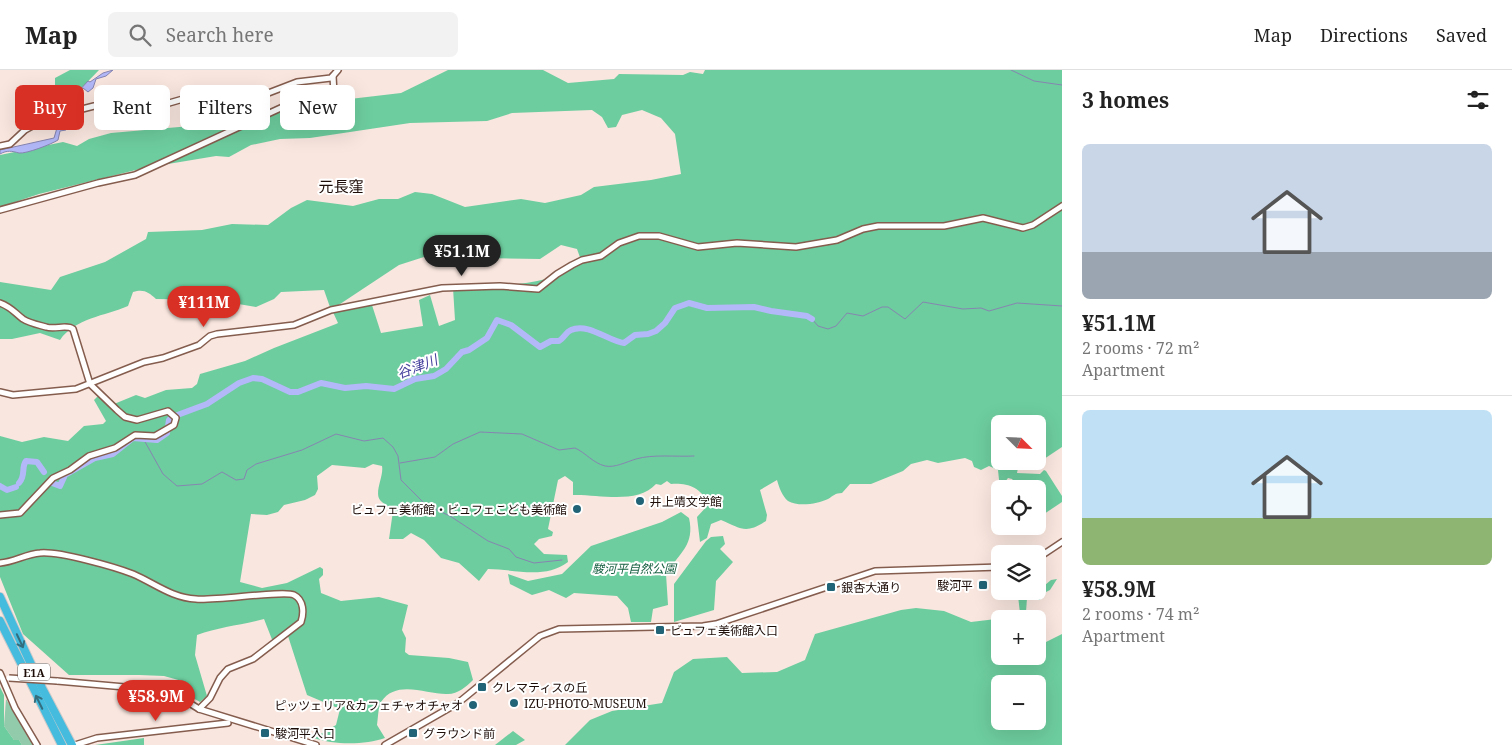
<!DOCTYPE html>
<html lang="en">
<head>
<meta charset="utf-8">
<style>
  :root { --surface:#fff; --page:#f2f2f2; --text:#222; --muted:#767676; --line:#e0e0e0; --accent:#d93025 }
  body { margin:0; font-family:"Noto Serif","Noto Sans JP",serif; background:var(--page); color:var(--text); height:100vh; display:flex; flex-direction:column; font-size:19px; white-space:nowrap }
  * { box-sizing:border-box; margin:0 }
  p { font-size:16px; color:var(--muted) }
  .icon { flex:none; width:28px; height:28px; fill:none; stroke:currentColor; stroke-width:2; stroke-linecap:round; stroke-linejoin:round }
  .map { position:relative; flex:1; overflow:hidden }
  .sheet { display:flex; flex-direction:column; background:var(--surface); width:450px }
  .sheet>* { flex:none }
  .banner { position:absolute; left:15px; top:15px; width:475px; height:45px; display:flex; gap:10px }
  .needle { width:32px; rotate:114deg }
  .fabs { position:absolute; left:991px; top:345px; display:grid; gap:10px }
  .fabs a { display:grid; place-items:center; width:55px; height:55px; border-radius:8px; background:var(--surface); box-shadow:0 5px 20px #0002; font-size:25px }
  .price { position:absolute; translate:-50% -42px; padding:0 11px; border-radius:18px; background:var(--accent); color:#fff; font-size:16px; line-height:32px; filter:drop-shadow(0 1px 2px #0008) }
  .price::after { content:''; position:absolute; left:50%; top:30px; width:15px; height:11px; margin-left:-8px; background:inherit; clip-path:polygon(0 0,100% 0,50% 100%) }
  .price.active { background:#222; color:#fff }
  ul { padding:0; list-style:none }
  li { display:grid; align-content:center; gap:10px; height:265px; padding:0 20px }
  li+li { border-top:1px solid var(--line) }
  li span { display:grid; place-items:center; height:155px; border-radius:8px; color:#555 }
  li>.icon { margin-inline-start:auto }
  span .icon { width:90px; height:90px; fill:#fffc; stroke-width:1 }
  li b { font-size:21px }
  h2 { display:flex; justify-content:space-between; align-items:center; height:60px; padding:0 20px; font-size:21px }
  .tag { padding:0 18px; border-radius:8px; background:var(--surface); box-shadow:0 5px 20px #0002; font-size:18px; line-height:45px }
  .tag.active { background:var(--accent); color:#fff }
  header { display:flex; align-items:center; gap:30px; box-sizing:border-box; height:70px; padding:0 25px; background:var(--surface); border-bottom:1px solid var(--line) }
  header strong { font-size:24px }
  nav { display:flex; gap:28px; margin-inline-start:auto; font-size:18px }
  .search { width:350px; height:45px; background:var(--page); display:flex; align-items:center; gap:12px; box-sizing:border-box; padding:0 18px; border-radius:8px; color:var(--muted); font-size:19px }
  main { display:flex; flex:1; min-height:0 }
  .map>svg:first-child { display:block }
</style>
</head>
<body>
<header>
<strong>Map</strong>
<div class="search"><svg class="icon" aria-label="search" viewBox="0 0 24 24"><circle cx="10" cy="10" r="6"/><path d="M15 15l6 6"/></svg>Search here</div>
<nav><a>Map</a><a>Directions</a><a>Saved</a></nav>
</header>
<main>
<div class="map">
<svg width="1062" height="675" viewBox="0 0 1062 675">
  <rect width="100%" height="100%" fill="#f9e6df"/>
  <path fill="#91cbac" d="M6,629l28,46h-12l-3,-5h-5l-10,-14z"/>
  <g fill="#6dcd9e" fill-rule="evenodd">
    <path d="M70,0h29l-36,37 -10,5 -3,-12 5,-9v-13z"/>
    <path d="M448,0h95l25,13 46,-4 5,-5 64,1 7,-3 13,2 2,-4h357v377l-27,18 -17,3 -1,5 23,1 4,-4 2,1 16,25v6l-24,16v-29h-17l-9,-10 -4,-1 -3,4 1,7h-6l-2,-19 -9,-4 -8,4 -7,-3 -2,-6 -7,-3 -27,5 -11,-3 -16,4 -8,7 -32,13h-21l-8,9c-7,0 -9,3 -14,6 -10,5 -30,8 -40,2 -6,-5 -9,-14 -11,-21l-17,10 7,25 -1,6c-21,14 -25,7 -45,-1l-10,4 -4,14 -7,4 -3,-25 12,-13c-9,-17 -21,-21 -38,-20l-4,-3 -6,4 -5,-1c-19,21 -58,10 -83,11v-13l-8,-6 -7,4 -10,49 5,3 -1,4 -13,3 -5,5 10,10 23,1 1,7c-24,18 -53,7 -80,7l-9,12 -20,-18 -18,-5 -17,-18 -13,-7 -8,6h-14l4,-28c-3,-4 -10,-7 -13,-11 -6,-8 4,-24 2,-34l-9,-2 -8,4 -33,-3 -15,11 1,13 -3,6 -10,5 -21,5 -6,7 -11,3 -16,-1 -11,68 22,6 25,-5 33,-16 3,2v6l-4,4 2,14 20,8 38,-4 29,8 -6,25 4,8 -1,14 4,3 40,3 19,4 5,18c-7,7 -16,15 -27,14 -20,0 -50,-15 -65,8 -3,6 -3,17 -4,23l8,13c-20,7 -51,7 -71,0l22,-13 4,-16 -33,-14 -19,-59 -15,6 -9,-23c-23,6 -45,8 -67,16l-2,20 12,41 -7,6 -16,-9 -2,-12 -18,-5 -25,-1h-70l-46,-41 -23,-57v-141l22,6 22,-5 24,4 16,-15 19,-2 3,-3 -12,-21 4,-4 16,8 22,-9 9,3 21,-8 26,-2 5,-4 3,-10 45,-13 29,-13 62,-24 2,-1 -6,-13 39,-8 10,31 42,-7 -4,-26 11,-5 9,31 16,-6 -2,-32c43,-3 92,0 129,-25l-5,-14 -16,-4 -21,14 -57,-1 -23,7 -33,-9 -28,9 -68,45 -7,-20 -43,2 -7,7 -18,8 -41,-7 -59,-1c-8,-7 -12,-10 -23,-7l-5,14c-23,10 -53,12 -68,34l-20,-7 -28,6h-12v-57l51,8 9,-13 45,-15 41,-23 2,-7 54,-2 30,-6 36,1 23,-17 16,-8 46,6 26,-7h19l17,-7 17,2 33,13 56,-8 24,4 36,-8 13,-8 57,-7 30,-6 -6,-40 -14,-16 -19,-8 -20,5 -6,12 -8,1 -6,-11 -10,-7 -80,3 -25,8 -77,2 -100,15 -30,1 -29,6 -22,12 -13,-1 -72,12 -105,26 -39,13v-52l63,-13 14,4 12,-7 22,-6 91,-8 38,-13 161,-19zM1000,354h38v37h-38z"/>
    <path d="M681,442l8,6c6,27 -9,34 -23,56l2,31 -15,4 -2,13h-20l-3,-14 -11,-12 -43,-3 -8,5 -17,-8 -17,5 -22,-11 -2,-10 20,7 34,-7 29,-28 71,-24z"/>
    <path d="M723,466l2,8 -5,5 13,13 -17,19 -2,29 -40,12v-38l32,-43 5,-4z"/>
    <path d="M1057,509l-7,11 -8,4 -2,6h-4l-3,-5 -6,3 -1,14 4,3 -10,-2 -2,-17 20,-5 13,-11z"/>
    <path d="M916,538l28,3 27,11 25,-3 4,3v34h38v-10l24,-12v111h-497l25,-25 22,-9 50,-8 12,-31 19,-13 34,-2 15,16 35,-1 28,-12 10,-26 86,-24zM1000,614h38v37h-38z"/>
    <path d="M0,617l4,8v31l10,14h5l3,5h-22z"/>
    <path d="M513,661l12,9 -9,5h-21z"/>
    <path d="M144,668v7h-49z"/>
  </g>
  <path fill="#b3b8f9" stroke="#8685b1" d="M113,0l-7,6 -10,3 -3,9 -5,4 -5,-4 -17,21 -4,11 5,7 -1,3 -6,1 -2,9c-6,4 -32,14 -39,13 -7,-2 -12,-3 -19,1v-4l54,-12c6,-23 17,-39 34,-57l2,1 13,-9z"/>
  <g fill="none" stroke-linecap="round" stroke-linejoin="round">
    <g stroke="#8685b1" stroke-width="1">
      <path d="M1011,0l23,11 28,4"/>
      <path d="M812,249l6,7 10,3 8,-3 11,-13 16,3 19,-9h6l17,12 18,-17 40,7 18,-1 8,3 28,-8 45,3"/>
      <path d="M144,370l19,34 14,12 25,-2 20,-12 14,8 8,-1 3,-9 9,-6 46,-14 34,-16 28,7 19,-3 10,9 5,9 3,24 25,25 24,11 38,25 21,8 7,8 18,6 28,-3"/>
      <path d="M400,393l35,-6 18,-13 27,-12 42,2 37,16 16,-2c11,5 18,15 30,18 10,2 21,-4 31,-7 17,-5 39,-2 58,-3"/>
    </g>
    <g stroke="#b3b8f9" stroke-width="6">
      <path d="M19,413c7,-7 2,-16 7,-22l11,1 7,10"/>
      <path d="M52,413l8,3 5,-11 30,-17 18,-4 20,-16 24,2 10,-7 2,-13 3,-3 35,-13 32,-21 14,-5 9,1 28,13h8l23,-9 24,5 21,-2 28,3 21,-10 19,-3 12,-7 16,-17 7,-2 18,-12 10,-18 14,5 29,22 11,-6h8c5,-3 7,-9 12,-11 17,-8 39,12 53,13l11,-8 13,-1 8,-3 9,-8 10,-15 14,-5 18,5 47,-1 17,4 36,5 5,3"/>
      <path d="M0,416l7,4 9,-3"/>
    </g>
    <g stroke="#855d4e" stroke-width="8">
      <g id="tertiary">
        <path d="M0,76l10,-2 15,-14 22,-12 47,-12h13l24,8 52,-15 75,-2 39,-15 34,-4 7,-8"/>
        <path d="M0,140l98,-27 37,-8 150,-69 46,-8 3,-4 -1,-18"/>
        <path d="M0,233c11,4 14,9 23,16 6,4 16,6 23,8 9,3 20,-3 27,2l17,55 27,26 8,7 12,3 31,-9 8,7 -2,7 -19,11 -20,-1 -20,13 -26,8 -19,14 -17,8 -33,35 -20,2"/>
        <path d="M0,322l13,3 63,-6 68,-27 19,-4 36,-13 11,-9 7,-2 77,-9 37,-15 111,-22 58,-2 38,3 19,-15 15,-9 10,-5 19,-4 18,-13 20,-7h20l39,11 39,-4 59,4 41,-7 26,-11 15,-3h66l39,-8 40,10 10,-3 29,-19"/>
        <path d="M1038,488l24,-16"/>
        <path d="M0,493c14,-1 26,-9 40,-10 19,-2 75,14 93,21 21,9 39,24 63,25 19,2 89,-9 98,-4 10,5 10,18 7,27l-48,37 -25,10 -8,9 -10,20 -11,11"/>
        <path d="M0,603l15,35 22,37"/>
        <path d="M57,611l113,10 29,18 117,36"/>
        <path d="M75,675l22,-7 131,-15"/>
        <path d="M385,675l73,-42 82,-67 19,-7 144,-3 13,-2 159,-53 125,-4"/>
      </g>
    </g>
    <g stroke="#cdcac9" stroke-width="10">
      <g id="motorway">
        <path d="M0,527l42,91 30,57"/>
        <path d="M0,551l62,124"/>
      </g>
    </g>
    <use href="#tertiary" stroke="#fff" stroke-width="5"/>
    <use href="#motorway" stroke="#45bcde" stroke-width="8"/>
    <g stroke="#855d4e" stroke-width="8" stroke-linecap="butt">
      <path id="tertiary-bridge" d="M9,608l48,3"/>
    </g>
    <use href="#tertiary-bridge" stroke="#fff" stroke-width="5"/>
  </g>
  <defs><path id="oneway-shaft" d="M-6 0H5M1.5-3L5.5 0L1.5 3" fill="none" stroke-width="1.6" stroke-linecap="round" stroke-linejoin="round" transform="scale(1.25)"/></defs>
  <g stroke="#336d7e">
    <use href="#oneway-shaft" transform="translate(20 571) rotate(65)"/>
    <use href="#oneway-shaft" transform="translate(39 632) rotate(-116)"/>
  </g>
  <g fill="#216377" stroke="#fff" stroke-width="2">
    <circle cx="640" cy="431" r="5"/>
    <circle cx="577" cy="439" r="5"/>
    <rect x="978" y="510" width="10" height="10" rx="2.5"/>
    <rect x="826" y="512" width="10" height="10" rx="2.5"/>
    <rect x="655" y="555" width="10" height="10" rx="2.5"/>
    <rect x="477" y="612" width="10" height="10" rx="2.5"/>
    <circle cx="514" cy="633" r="5"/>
    <circle cx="473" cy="635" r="5"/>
    <rect x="260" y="658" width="10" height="10" rx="2.5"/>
    <rect x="408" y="658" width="10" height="10" rx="2.5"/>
  </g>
  <g text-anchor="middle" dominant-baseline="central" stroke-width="4" stroke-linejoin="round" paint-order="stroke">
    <rect fill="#fff" stroke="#615652" stroke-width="1" x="18" y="593.5" width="32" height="17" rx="4"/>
    <g font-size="11" font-weight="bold" fill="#1d0d08">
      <text x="34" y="602">E1A</text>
    </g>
    <g font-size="12" fill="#1d0d08" stroke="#fff" text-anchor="start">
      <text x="650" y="431">井上靖文学館</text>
      <text x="567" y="439" text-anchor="end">ビュフェ美術館・ビュフェこども美術館</text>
      <text x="973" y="515" text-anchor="end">駿河平</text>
      <text x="841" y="517">銀杏大通り</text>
      <text x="670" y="560">ビュフェ美術館入口</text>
      <text x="492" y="617">クレマティスの丘</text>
      <text x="524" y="633">IZU-PHOTO-MUSEUM</text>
      <text x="463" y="635" text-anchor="end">ピッツェリア&amp;カフェチャオチャオ</text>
      <text x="275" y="663">駿河平入口</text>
      <text x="423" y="663">グラウンド前</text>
    </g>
    <g font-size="12" font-style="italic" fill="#186143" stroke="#fff">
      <text x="634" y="498">駿河平自然公園</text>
    </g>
    <g font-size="14" font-style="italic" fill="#46419d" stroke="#fff">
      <text transform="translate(417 296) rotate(-21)">谷津川</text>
    </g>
    <g font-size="15" fill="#1d0d08" stroke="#fff">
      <text x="341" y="116">元長窪</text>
    </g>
  </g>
</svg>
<div class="fabs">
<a><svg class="needle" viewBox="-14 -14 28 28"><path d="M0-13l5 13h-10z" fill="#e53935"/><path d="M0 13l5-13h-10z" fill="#767676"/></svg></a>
<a><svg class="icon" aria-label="locate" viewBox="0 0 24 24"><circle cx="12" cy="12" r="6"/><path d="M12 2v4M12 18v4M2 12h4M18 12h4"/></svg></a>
<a><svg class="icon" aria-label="layers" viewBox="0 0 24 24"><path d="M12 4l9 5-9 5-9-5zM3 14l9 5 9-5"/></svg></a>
<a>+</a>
<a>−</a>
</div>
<b class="price active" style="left:462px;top:207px">¥51.1M</b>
<b class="price" style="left:204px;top:258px">¥111M</b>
<b class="price" style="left:156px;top:652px">¥58.9M</b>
<div class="banner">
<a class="tag active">Buy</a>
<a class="tag">Rent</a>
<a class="tag">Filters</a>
<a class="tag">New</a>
</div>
</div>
<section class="sheet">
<h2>3 homes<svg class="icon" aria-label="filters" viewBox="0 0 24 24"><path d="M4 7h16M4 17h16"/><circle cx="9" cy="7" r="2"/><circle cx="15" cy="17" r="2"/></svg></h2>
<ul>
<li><span style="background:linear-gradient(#c9d6e8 70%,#9aa5b1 0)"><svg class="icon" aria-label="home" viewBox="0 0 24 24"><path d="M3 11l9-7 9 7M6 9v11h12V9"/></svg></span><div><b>¥51.1M</b><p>2 rooms · 72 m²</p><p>Apartment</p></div></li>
<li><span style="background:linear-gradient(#bfe0f5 70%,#8fb573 0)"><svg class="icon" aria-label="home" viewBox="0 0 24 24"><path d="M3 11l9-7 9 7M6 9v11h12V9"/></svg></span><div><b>¥58.9M</b><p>2 rooms · 74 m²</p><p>Apartment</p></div></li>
</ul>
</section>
</main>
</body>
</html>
